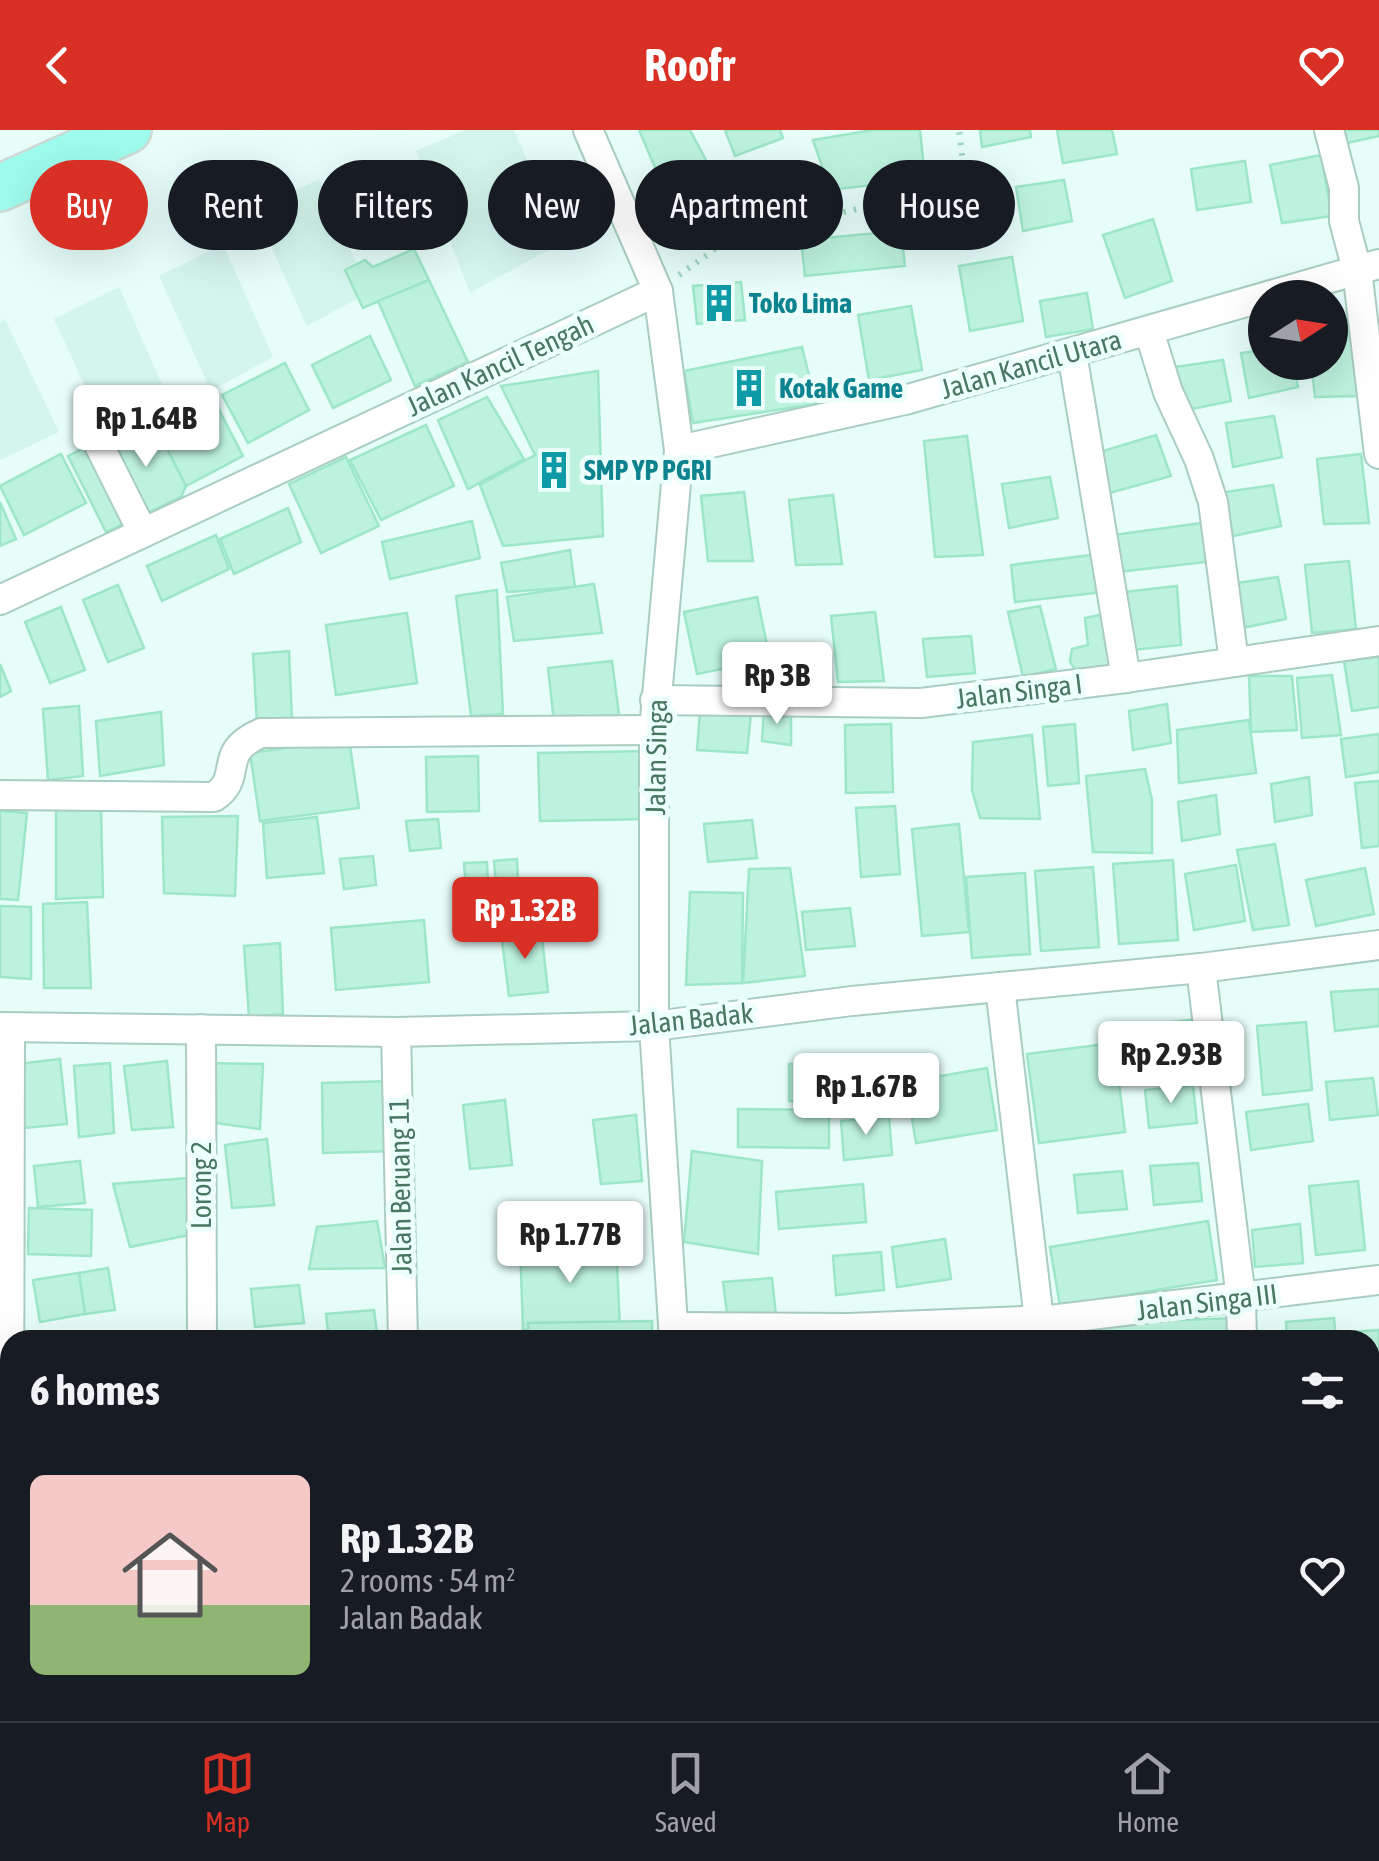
<!DOCTYPE html>
<html lang="en">
<head>
<meta charset="utf-8">
<style>
  :root { --surface:#171b24; --page:#242831; --text:#f1f3f6; --muted:#9ea1a6; --line:#363941; --accent:#d93025 }
  body { margin:0; font-family:"Asap Condensed",sans-serif; background:var(--page); color:var(--text); height:100vh; display:flex; flex-direction:column; font-size:38px; white-space:nowrap }
  * { box-sizing:border-box; margin:0 }
  p { font-size:32px; color:var(--muted) }
  .icon { flex:none; width:55px; height:55px; fill:none; stroke:currentColor; stroke-width:2; stroke-linecap:round; stroke-linejoin:round }
  .map { position:relative; flex:1; overflow:hidden }
  .panel { position:absolute; left:0px; top:1200px; width:1380px; height:392px; display:flex; flex-direction:column; background:var(--surface); border-radius:30px 30px 0 0; box-shadow:0 10px 40px #0002 }
  .panel>* { flex:none }
  .guide { position:absolute; left:30px; top:30px; width:1320px; height:90px; display:flex; gap:20px }
  .needle { width:65px; rotate:78deg }
  .controls { position:absolute; left:1248px; top:150px; display:grid; gap:20px }
  .controls a { display:grid; place-items:center; width:100px; height:100px; border-radius:50%; background:var(--surface); box-shadow:0 10px 40px #0002; font-size:50px }
  .price { position:absolute; translate:-50% -85px; padding:0 22px; border-radius:10px; background:#fff; color:#222; font-size:32px; line-height:65px; filter:drop-shadow(0 2px 5px #0008) }
  .price::after { content:''; position:absolute; left:50%; top:60px; width:30px; height:22px; margin-left:-15px; background:inherit; clip-path:polygon(0 0,100% 0,50% 100%) }
  .price.active { background:var(--accent); color:#fff }
  ul { padding:0; list-style:none }
  li { display:flex; align-items:center; gap:30px; height:250px; padding:0 30px }
  li span { display:grid; place-items:center; flex:none; width:280px; height:200px; border-radius:15px; color:#555 }
  li>.icon { margin-inline-start:auto }
  span .icon { width:120px; height:120px; fill:#fffc; stroke-width:1 }
  li b { font-size:42px }
  h2 { display:flex; justify-content:space-between; align-items:center; height:120px; padding:0 30px; font-size:42px }
  .pill { padding:0 35px; border-radius:45px; background:var(--surface); box-shadow:0 10px 40px #0002; font-size:35px; line-height:90px }
  .pill.active { background:var(--accent); color:#fff }
  header { display:flex; justify-content:space-between; align-items:center; height:130px; padding:0 30px; background:var(--accent); color:#fff; font-size:45px; font-weight:700 }
  .menu { display:flex; justify-content:space-around; align-items:center; height:140px; border-top:2px solid var(--line); background:var(--surface); font-size:28px; color:var(--muted) }
  .menu a { display:grid; justify-items:center; gap:5px }
  .menu .active { color:var(--accent) }
  .map>svg:first-child { display:block }
</style>
</head>
<body>
<header><svg class="icon" aria-label="back" viewBox="0 0 24 24"><path d="M15 5l-7 7 7 7"/></svg>Roofr<svg class="icon" aria-label="heart" viewBox="0 0 24 24"><path d="M12 20l-8-8c-3-5 5-10 8-4 3-6 11-1 8 4z"/></svg></header>
<div class="map">
<svg width="1379" height="1591" viewBox="0 0 1379 1591">
  <rect width="100%" height="100%" fill="#e6fdf9"/>
  <g fill="#d4f5ed">
    <path d="M466,0h48l49,112 -93,51 -54,-142z"/>
    <path d="M319,49l50,113 -62,34 -52,-115z"/>
    <path d="M223,114l50,113 -62,34 -52,-115z"/>
    <path d="M119,157l50,113 -62,34 -53,-115z"/>
    <path d="M5,189l54,113 -59,28v-138z"/>
  </g>
  <g fill="#bdf3de" stroke="#9de6c8" stroke-width="2.5">
    <path d="M639,0h51l18,34 -45,22z"/>
    <path d="M725,0h55l3,8 -48,18z"/>
    <path d="M873,0h47l5,49 -95,11 -17,-50z"/>
    <path d="M980,0h50l1,7 -49,10z"/>
    <path d="M1057,0h55l5,24 -54,9z"/>
    <path d="M1344,0h35v6l-32,7z"/>
    <path d="M1321,25l11,61 -50,7 -12,-58z"/>
    <path d="M1245,31l6,41 -54,8 -6,-41z"/>
    <path d="M815,39l15,21 -8,21 -48,9 -8,-44z"/>
    <path d="M1064,50l8,41 -49,10 -7,-44z"/>
    <path d="M1153,89l19,62 -47,17 -22,-63z"/>
    <path d="M901,101l4,35 -100,10 -4,-36z"/>
    <path d="M414,119l15,31 -66,28 -18,-38 20,-10 8,7z"/>
    <path d="M1012,127l11,64 -53,10 -11,-65z"/>
    <path d="M429,150l39,82 -53,24 -37,-85z"/>
    <path d="M741,152l4,38 -48,4 -4,-38z"/>
    <path d="M1087,163l6,36 -47,8 -6,-36z"/>
    <path d="M911,176l11,64 -53,10 -11,-65z"/>
    <path d="M1352,197l8,69 -45,1 -4,-35h19v-32z"/>
    <path d="M370,206l21,44 -58,28 -21,-43z"/>
    <path d="M802,217l14,57 -123,19 -9,-52z"/>
    <path d="M1265,220v12h28l5,25 -49,11 -8,-45z"/>
    <path d="M1223,230l8,41 -49,10 -7,-44z"/>
    <path d="M285,233l24,47 -61,33 -26,-48z"/>
    <path d="M598,241l5,165 -100,10 -23,-61 55,-30 -34,-69z"/>
    <path d="M487,267l37,62 -56,30 -30,-69z"/>
    <path d="M215,272l28,54 -57,30 -27,-53z"/>
    <path d="M1274,286l8,41 -49,10 -7,-44z"/>
    <path d="M146,295l13,8 27,53 -5,11 -42,20 -34,-70z"/>
    <path d="M426,295l28,61 -73,34 -31,-60z"/>
    <path d="M1156,305l15,41 -65,18 -10,-41z"/>
    <path d="M967,306l16,119 -48,2 -11,-116z"/>
    <path d="M92,314l41,76 -27,12 -38,-76z"/>
    <path d="M61,324l25,49 -62,32 -24,-49z"/>
    <path d="M1361,324l8,69 -45,1 -7,-65z"/>
    <path d="M346,327l33,69 -58,27 -32,-69z"/>
    <path d="M1050,347l8,41 -49,10 -7,-44z"/>
    <path d="M1273,355l8,41 -48,10 -8,-44z"/>
    <path d="M744,362l9,69h-45l-7,-65z"/>
    <path d="M833,365l9,69 -46,1 -7,-65z"/>
    <path d="M0,372l16,37 -16,7z"/>
    <path d="M288,378l13,34 -67,32 -14,-35z"/>
    <path d="M472,391l8,37 -90,21 -8,-37z"/>
    <path d="M1202,393l4,39 -89,10 -4,-37z"/>
    <path d="M216,405l13,34 -67,32 -15,-35z"/>
    <path d="M570,420l5,37 -68,5 -6,-29z"/>
    <path d="M1100,424l4,38 -89,10 -4,-37z"/>
    <path d="M1349,431l7,68 -44,4 -7,-68z"/>
    <path d="M1278,447l8,42 -49,10 -7,-45z"/>
    <path d="M594,454l8,49 -88,8 -7,-44z"/>
    <path d="M118,455l26,63 -36,14 -25,-62z"/>
    <path d="M1177,456l4,59 -58,6 -8,-58z"/>
    <path d="M497,460l6,124 -32,2 -15,-120z"/>
    <path d="M757,467l13,62 -73,15 -13,-62z"/>
    <path d="M1040,476l16,63 -33,8 -15,-65z"/>
    <path d="M61,477l24,63 -35,13 -25,-61z"/>
    <path d="M875,482l9,69 -46,1 -7,-66z"/>
    <path d="M407,483l10,70 -81,12 -10,-70z"/>
    <path d="M1109,483l11,53 -44,6 -6,-11 2,-12 16,-4 -3,-27z"/>
    <path d="M971,506l4,37 -48,4 -4,-38z"/>
    <path d="M289,521l3,70 -35,4 -4,-71z"/>
    <path d="M1379,527v50l-27,4 -8,-50z"/>
    <path d="M612,531l7,54 -65,7 -6,-54z"/>
    <path d="M0,534l11,27 -11,6z"/>
    <path d="M1332,545l9,60 -39,3 -5,-60z"/>
    <path d="M1249,546h43l5,54 -46,2z"/>
    <path d="M1167,574l4,39 -38,7 -4,-39z"/>
    <path d="M79,576l4,70 -35,4 -5,-71z"/>
    <path d="M764,581h27v34l-29,-4z"/>
    <path d="M161,582l3,53 -64,11 -4,-55z"/>
    <path d="M700,582l51,1 -4,40 -50,-3z"/>
    <path d="M1249,590l7,53 -77,10 -2,-53z"/>
    <path d="M891,594l2,68 -47,1 -1,-68z"/>
    <path d="M1075,594l4,59 -31,3 -5,-59z"/>
    <path d="M1379,604v38l-33,5 -5,-38z"/>
    <path d="M1032,605l8,84 -60,-1 -8,-28 1,-48z"/>
    <path d="M349,609l10,69 -99,13 -10,-68z"/>
    <path d="M650,621l1,68 -111,2 -2,-68z"/>
    <path d="M478,626l1,55 -52,1 -1,-55z"/>
    <path d="M1145,639l7,31v53l-59,-1 -7,-76z"/>
    <path d="M1309,647l3,38 -37,7 -4,-38z"/>
    <path d="M1379,651v65l-17,2 -7,-65z"/>
    <path d="M1216,665l4,39 -38,7 -4,-39z"/>
    <path d="M895,676l5,68 -39,3 -5,-69z"/>
    <path d="M56,679h45l2,88 -47,2z"/>
    <path d="M0,681l27,2 -9,87 -18,-1z"/>
    <path d="M238,686l-3,80 -71,-3 -2,-76z"/>
    <path d="M317,687l7,56 -57,5 -4,-55z"/>
    <path d="M438,689l3,29 -31,3 -4,-30z"/>
    <path d="M752,690l5,38 -49,4 -4,-38z"/>
    <path d="M959,694l10,108 -47,4 -10,-107z"/>
    <path d="M1275,714l14,81 -36,5 -16,-80z"/>
    <path d="M373,726l3,29 -32,4 -4,-30z"/>
    <path d="M517,729l2,40h-22l-3,-38z"/>
    <path d="M1173,730l5,80 -59,4 -6,-80z"/>
    <path d="M487,732l2,39 -22,1 -3,-39z"/>
    <path d="M1236,735l9,56 -51,9 -9,-56z"/>
    <path d="M1093,737l6,80 -58,4 -6,-80z"/>
    <path d="M790,738l15,108 -62,7 6,-114z"/>
    <path d="M1365,738l9,46 -58,12 -10,-46z"/>
    <path d="M1025,743l5,81 -58,4 -6,-81z"/>
    <path d="M690,762l53,1 -1,90 -56,2z"/>
    <path d="M87,772l4,86h-47l-1,-84z"/>
    <path d="M0,776l31,1v72l-31,-2z"/>
    <path d="M850,778l5,38 -49,4 -4,-38z"/>
    <path d="M424,790l5,62 -93,8 -5,-62z"/>
    <path d="M541,798l7,64 -39,4 -8,-63z"/>
    <path d="M280,813l3,71 -34,3 -5,-71z"/>
    <path d="M1379,859v37l-44,5 -4,-39z"/>
    <path d="M1190,890l5,38 -48,5 -4,-38z"/>
    <path d="M1306,892l6,68 -49,5 -6,-69z"/>
    <path d="M1114,913l11,89 -86,11 -12,-89z"/>
    <path d="M60,929l7,65 -42,4 -7,-64z"/>
    <path d="M167,931l6,66 -41,3 -8,-64z"/>
    <path d="M110,933l4,70 -35,4 -5,-71z"/>
    <path d="M204,933l59,1 -3,65 -52,-7z"/>
    <path d="M789,934h91v39l-91,-2z"/>
    <path d="M987,938l10,62 -81,13 -10,-61z"/>
    <path d="M1373,948l5,37 -48,5 -4,-38z"/>
    <path d="M392,951l3,70 -72,2 -1,-70z"/>
    <path d="M1193,955l4,38 -48,5 -4,-38z"/>
    <path d="M505,970l7,65 -42,4 -7,-64z"/>
    <path d="M1308,974l5,37 -62,9 -5,-38z"/>
    <path d="M738,979l91,1v38l-91,-1z"/>
    <path d="M636,985l6,66 -41,3 -8,-64z"/>
    <path d="M889,987l3,38 -48,5 -3,-39z"/>
    <path d="M267,1009l7,66 -42,3 -7,-63z"/>
    <path d="M692,1021l70,10 -4,93 -74,-12z"/>
    <path d="M80,1031l5,42 -47,4 -4,-41z"/>
    <path d="M1198,1033l4,38 -48,4 -4,-39z"/>
    <path d="M1122,1041l5,38 -49,4 -4,-38z"/>
    <path d="M200,1047l-1,56 -69,14 -17,-63z"/>
    <path d="M1358,1051l7,69 -49,5 -7,-69z"/>
    <path d="M863,1054l3,38 -87,7 -3,-37z"/>
    <path d="M29,1078l63,2 -1,46 -63,-2z"/>
    <path d="M518,1085l88,3 4,38 -94,-2z"/>
    <path d="M377,1091l8,47 -76,1 8,-42z"/>
    <path d="M1208,1091l9,59 -157,26 -10,-59z"/>
    <path d="M1300,1094l3,39 -48,4 -3,-37z"/>
    <path d="M945,1109l6,40 -54,8 -5,-40z"/>
    <path d="M520,1113h96l4,85 -97,2z"/>
    <path d="M881,1122l3,38 -48,5 -3,-39z"/>
    <path d="M108,1138l7,42 -30,4 -6,-41z"/>
    <path d="M79,1143l6,41 -45,8 -7,-42z"/>
    <path d="M772,1148l4,38 -48,5 -5,-39z"/>
    <path d="M299,1155l5,38 -49,4 -4,-38z"/>
    <path d="M374,1180l4,30h-49l-3,-26z"/>
    <path d="M1235,1188l1,22h-159l-1,-16z"/>
    <path d="M1334,1188l2,22h-49l-1,-18z"/>
    <path d="M652,1191v19h-124v-17z"/>
    <path d="M1379,1200v38l-9,1v-29h-19l-1,-8z"/>
    <path d="M1370,1264h9v76l-9,-1z"/>
    <rect x="28" y="1582" width="62" height="9"/>
    <path d="M417,1582h86v5l-85,4z"/>
    <rect x="539" y="1582" width="41" height="9"/>
    <path d="M846,1582v9l-122,-7 1,-2z"/>
    <path d="M1021,1582h90l-1,9h-90z"/>
    <path d="M1135,1582h67l1,9h-68z"/>
    <path d="M1256,1582h93l1,9h-95z"/>
    <path d="M892,1585l91,1v5h-91z"/>
  </g>
  <g fill="none" stroke-linecap="round" stroke-linejoin="round">
    <g stroke="#a9cdc0" stroke-width="32">
      <g id="street">
        <path d="M588,0l70,161 21,159 -25,280v296l20,314"/>
        <path d="M1329,0l15,58v33l13,49 22,184"/>
        <path d="M1149,201l19,61 31,67 14,43 21,160"/>
        <path d="M1072,223l54,325"/>
        <path d="M92,301l51,102"/>
        <path d="M679,320l226,-50 474,-136"/>
        <path d="M0,470l658,-309"/>
        <path d="M655,570l266,3 205,-25 253,-37"/>
        <path d="M0,665l214,2c31,-21 1,-44 47,-64l393,-3"/>
        <path d="M1201,838l40,331 1,41"/>
        <path d="M1000,857l39,333"/>
        <path d="M0,897l396,5 258,-6 198,-25 349,-33 178,-23"/>
        <path d="M201,899l1,311"/>
        <path d="M396,902l7,308"/>
        <path d="M674,1197l175,1 201,-8 329,-40"/>
        <path d="M1370,1374h9"/>
        <path d="M2,1591l7,-237 1,-456"/>
        <path d="M198,1591l1,-9"/>
        <path d="M393,1591l1,-9"/>
        <path d="M673,1591v-9"/>
        <path d="M994,1591v-9"/>
        <path d="M1229,1591l1,-9"/>
      </g>
    </g>
    <g stroke="#ccd9d4" stroke-width="50">
      <path id="primary" d="M0,58l128,-58"/>
    </g>
    <path stroke="#a0d8c2" stroke-width="6" stroke-dasharray="2.5 8" stroke-linecap="butt" d="M679,145l35,-25 31,-15 207,-48 12,-16 -5,-41"/>
    <use href="#street" stroke="#fff" stroke-width="28"/>
    <use href="#primary" stroke="#9efced" stroke-width="45"/>
  </g>
  <defs>
    <g id="building-bare" transform="scale(3)"><path d="M-4-6H4V6H1V3H-1V6H-4ZM-2.5-4.3h1.7v1.8h-1.7ZM.8-4.3h1.7v1.8H.8ZM-2.5-1h1.7V.8h-1.7ZM.8-1h1.7V.8H.8Z" fill="#0f9aa8" stroke="#edfffc" stroke-width="2.5" paint-order="stroke"/></g>
  </defs>
  <g fill-rule="evenodd">
    <use href="#building-bare" x="719" y="173"/>
    <use href="#building-bare" x="749" y="258"/>
    <use href="#building-bare" x="554" y="340"/>
  </g>
  <g text-anchor="middle" dominant-baseline="central" stroke-width="10" stroke-linejoin="round" paint-order="stroke">
    <g font-size="28" font-weight="bold" fill="#0d838f" stroke="#edfffc" text-anchor="start">
      <text x="749" y="173">Toko Lima</text>
      <text x="779" y="258">Kotak Game</text>
      <text x="584" y="340">SMP YP PGRI</text>
    </g>
    <g font-size="28" fill="#4a7764" stroke="#edfffc">
      <text transform="translate(1031 234) rotate(-16)">Jalan Kancil Utara</text>
      <text transform="translate(500 235) rotate(-25)">Jalan Kancil Tengah</text>
      <text transform="translate(1019 561) rotate(-7)">Jalan Singa I</text>
      <text transform="translate(656 627) rotate(-89)">Jalan Singa</text>
      <text transform="translate(691 889) rotate(-6)">Jalan Badak</text>
      <text transform="translate(201 1055) rotate(-90)">Lorong 2</text>
      <text transform="translate(400 1056) rotate(-91)">Jalan Beruang 11</text>
      <text transform="translate(1207 1172) rotate(-7)">Jalan Singa III</text>
    </g>
  </g>
</svg>
<div class="controls">
<a><svg class="needle" viewBox="-14 -14 28 28"><path d="M0-13l5 13h-10z" fill="#e53935"/><path d="M0 13l5-13h-10z" fill="#9ea1a6"/></svg></a>
</div>
<b class="price" style="left:146px;top:340px">Rp 1.64B</b>
<b class="price" style="left:777px;top:597px">Rp 3B</b>
<b class="price active" style="left:525px;top:832px">Rp 1.32B</b>
<b class="price" style="left:1171px;top:976px">Rp 2.93B</b>
<b class="price" style="left:866px;top:1008px">Rp 1.67B</b>
<b class="price" style="left:570px;top:1156px">Rp 1.77B</b>
<div class="guide">
<a class="pill active">Buy</a>
<a class="pill">Rent</a>
<a class="pill">Filters</a>
<a class="pill">New</a>
<a class="pill">Apartment</a>
<a class="pill">House</a>
</div>
<section class="panel">
<h2>6 homes<svg class="icon" aria-label="filters" viewBox="0 0 24 24"><path d="M4 7h16M4 17h16"/><circle cx="9" cy="7" r="2"/><circle cx="15" cy="17" r="2"/></svg></h2>
<ul>
<li><span style="background:linear-gradient(#f6c9c9 65%,#8fb573 0)"><svg class="icon" aria-label="home" viewBox="0 0 24 24"><path d="M3 11l9-7 9 7M6 9v11h12V9"/></svg></span><div><b>Rp 1.32B</b><p>2 rooms · 54 m²</p><p>Jalan Badak</p></div><svg class="icon" aria-label="heart" viewBox="0 0 24 24"><path d="M12 20l-8-8c-3-5 5-10 8-4 3-6 11-1 8 4z"/></svg></li>
</ul>
</section>
</div>
<nav class="menu">
<a class="active"><svg class="icon" aria-label="map" viewBox="0 0 24 24"><path d="M3 6l6-2 6 2 6-2v14l-6 2-6-2-6 2zM9 4v14M15 6v14"/></svg>Map</a>
<a><svg class="icon" aria-label="saved" viewBox="0 0 24 24"><path d="M7 4h10v16l-5-4-5 4z"/></svg>Saved</a>
<a><svg class="icon" aria-label="home" viewBox="0 0 24 24"><path d="M3 11l9-7 9 7M6 9v11h12V9"/></svg>Home</a>
</nav>
</body>
</html>
